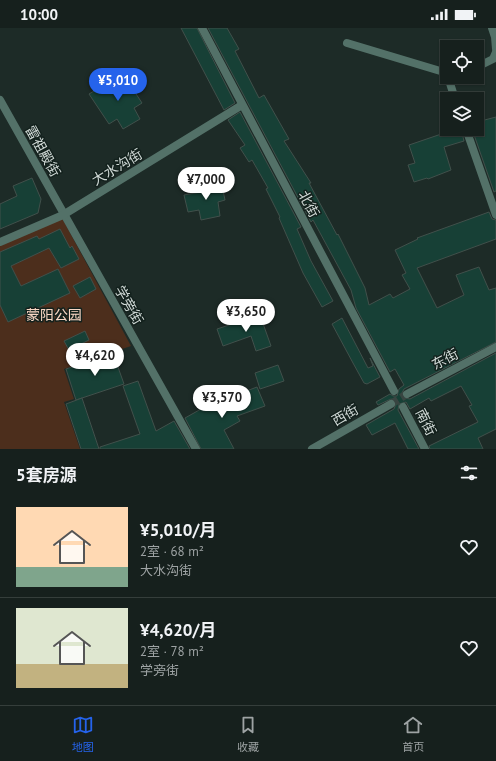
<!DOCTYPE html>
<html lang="zh">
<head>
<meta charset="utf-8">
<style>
  :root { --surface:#16201d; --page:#1f2826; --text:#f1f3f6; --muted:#9ea3a4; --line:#353e3b; --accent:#2563eb }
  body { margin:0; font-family:"PT Sans","Noto Sans SC",sans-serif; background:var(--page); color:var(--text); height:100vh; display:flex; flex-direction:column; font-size:15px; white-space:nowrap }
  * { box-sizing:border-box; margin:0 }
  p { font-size:13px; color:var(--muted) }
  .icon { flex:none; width:22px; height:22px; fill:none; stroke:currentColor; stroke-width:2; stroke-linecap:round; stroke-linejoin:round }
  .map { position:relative; height:421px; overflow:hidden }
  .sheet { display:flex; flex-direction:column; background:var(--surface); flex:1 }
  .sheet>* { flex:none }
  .fabs { position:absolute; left:440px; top:12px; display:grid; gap:8px }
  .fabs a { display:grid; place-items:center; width:44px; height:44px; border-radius:0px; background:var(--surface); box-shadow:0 1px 3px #0004,0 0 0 1px var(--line); font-size:20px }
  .price { position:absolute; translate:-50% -34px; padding:0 9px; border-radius:14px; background:#fff; color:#222; font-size:13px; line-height:26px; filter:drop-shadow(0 1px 2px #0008) }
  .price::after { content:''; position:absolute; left:50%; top:24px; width:12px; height:9px; margin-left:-6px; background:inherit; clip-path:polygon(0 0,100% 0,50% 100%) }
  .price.on { background:var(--accent); color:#fff }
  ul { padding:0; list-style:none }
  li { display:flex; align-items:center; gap:12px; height:100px; padding:0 16px }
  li+li { border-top:1px solid var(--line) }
  li span { display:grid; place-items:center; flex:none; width:112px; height:80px; border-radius:0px; color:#555 }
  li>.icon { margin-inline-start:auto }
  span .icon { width:48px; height:48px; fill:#fffc; stroke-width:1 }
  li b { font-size:17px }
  h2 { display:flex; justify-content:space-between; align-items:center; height:48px; padding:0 16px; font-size:17px }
  .status { display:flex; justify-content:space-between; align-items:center; height:28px; padding:0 20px; background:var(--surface); direction:ltr }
  .status svg { height:11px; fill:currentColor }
  .menu { display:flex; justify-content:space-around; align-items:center; height:56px; border-top:1px solid var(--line); background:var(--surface); font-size:11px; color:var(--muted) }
  .menu a { display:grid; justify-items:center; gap:2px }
  .menu .on { color:var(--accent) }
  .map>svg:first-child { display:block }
</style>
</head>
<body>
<div class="status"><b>10:00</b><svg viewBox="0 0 49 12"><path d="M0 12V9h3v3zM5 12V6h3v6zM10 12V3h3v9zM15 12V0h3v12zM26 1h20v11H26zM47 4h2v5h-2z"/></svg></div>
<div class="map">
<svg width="496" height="421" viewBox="0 0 496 421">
  <rect width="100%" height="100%" fill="#1d2b27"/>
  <path fill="#4c2e1c" d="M62,190l69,128 -67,23 10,30 -10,3 16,47h-80v-203z"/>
  <g fill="#174036" stroke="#41504b">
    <path d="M181,0h16l38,75 -11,7z"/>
    <path d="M208,0h19l12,21 -4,2 24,47 5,-3 25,44 -5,2 27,42h-2l28,52 1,-1 27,54 4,17 21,-11 3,4 17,-9 -8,-14 4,-2 -11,-23 23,-11 -1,-1 72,-26 3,7 4,1v19l-79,29 20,40 27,-13 -8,-20 23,-8 10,23 7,-2v54l-92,47 -2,4 2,5 6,1 86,-46v76l-18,9 5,11h-53l-1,-3 49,-24 -9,-16 3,-1 -11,-19 -30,15 -2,-3 -19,11 -4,-7 -7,2 -1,6 21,39h-11l-13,-26 -23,12 -6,-10 28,-16 2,-5v-3l-5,-2 -13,6 -2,-3 14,-8 3,2h4l2,-7 5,-4 -9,-16 -5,3 -34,-64 -5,-18 -38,-70 -2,2z"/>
    <path d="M123,46l19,29 -8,5 6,11 -17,10 -6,-10 -8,5 -20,-30z"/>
    <path d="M240,84l61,115 -4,2 14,32 22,40 -11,6 -19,-34 -24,-55 1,-1 -14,-28 2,-1 -16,-28 -3,2 -9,-14 5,-3 -17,-25z"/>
    <path d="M496,89v74l-2,1 -22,-63h5v-7z"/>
    <path d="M456,101h5l3,12 -20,6 7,23 -23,9 -1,-1 -13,4 -6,-17 7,-2 -6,-18z"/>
    <path d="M32,150l9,21 -3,14 -38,16v-25l17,-8 -4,-10z"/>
    <path d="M221,153l4,19 -7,2 2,14 -19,4 -2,-10 -11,2 -4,-17 28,-5 -2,-7z"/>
    <path d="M60,201l10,19 2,-2 7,13 -18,9 -12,-20 -38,18 10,20 37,-17 12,24 -62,29 -8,-17v-53l37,-16 2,3z"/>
    <path d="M90,249l6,12 -16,9 -7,-12z"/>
    <path d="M260,287l11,31 -15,5 -5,-15 -28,10 -6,-17z"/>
    <path d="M342,290l26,50 5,-2 -3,-8 10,19 -13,7 -3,-1 -11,-20 -21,-39z"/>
    <path d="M85,303l4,9 -20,10 -5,-9z"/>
    <path d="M113,325l11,31 -48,16 -10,-31z"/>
    <path d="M278,337l6,16 -24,8 -5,-16z"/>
    <path d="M138,353l18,50 18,-10 16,28h-90v-2l40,-13 -17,-48z"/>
    <path d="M257,359l8,19 -28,10 3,5 -16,9 10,19h-33l-16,-31 41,-23 2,3z"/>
    <path d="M82,370l17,51h-18l-15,-45z"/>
  </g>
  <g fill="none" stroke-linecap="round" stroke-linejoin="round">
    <path stroke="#384541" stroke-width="8" stroke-dasharray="8 4" stroke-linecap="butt" d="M391,376l16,-10"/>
    <g stroke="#537168" stroke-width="8">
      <path d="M202,0l192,363"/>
      <path d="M492,0l3,9 1,12"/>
      <path d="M347,15l100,30"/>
      <path d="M477,39l16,-8 3,-7"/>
      <path d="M448,49l7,22"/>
      <path d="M0,72l196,349"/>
      <path d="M466,101l30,86"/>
      <path d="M0,214l63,-27 179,-110"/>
      <path d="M407,366l89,-47"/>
      <path d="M403,379l22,42"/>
      <path d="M312,421l79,-45"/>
    </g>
  </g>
  <g text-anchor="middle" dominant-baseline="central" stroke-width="3" stroke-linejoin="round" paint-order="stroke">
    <g font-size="14" fill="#cfd8d5" stroke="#13211d">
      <text transform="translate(43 123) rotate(61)">雷祖殿街</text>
      <text transform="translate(117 139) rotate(-31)">大水沟街</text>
      <text transform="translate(309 176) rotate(62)">北街</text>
      <text transform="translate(129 277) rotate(60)">学旁街</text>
      <text transform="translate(445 331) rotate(-28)">东街</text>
      <text transform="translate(345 387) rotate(-30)">西街</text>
      <text transform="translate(426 394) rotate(63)">南街</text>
    </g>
    <g font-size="14" fill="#f9d7c4" stroke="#13211d">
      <text x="54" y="287">蒙阳公园</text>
    </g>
  </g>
</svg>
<div class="fabs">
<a><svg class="icon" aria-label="locate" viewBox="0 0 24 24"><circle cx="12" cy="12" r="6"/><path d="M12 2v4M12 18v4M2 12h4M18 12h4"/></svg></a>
<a><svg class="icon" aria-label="layers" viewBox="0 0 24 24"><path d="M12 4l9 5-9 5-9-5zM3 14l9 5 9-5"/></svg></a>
</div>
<b class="price on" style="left:118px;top:74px">¥5,010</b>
<b class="price" style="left:206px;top:173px">¥7,000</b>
<b class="price" style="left:246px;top:305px">¥3,650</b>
<b class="price" style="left:95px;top:349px">¥4,620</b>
<b class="price" style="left:222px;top:391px">¥3,570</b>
</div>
<section class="sheet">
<h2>5套房源<svg class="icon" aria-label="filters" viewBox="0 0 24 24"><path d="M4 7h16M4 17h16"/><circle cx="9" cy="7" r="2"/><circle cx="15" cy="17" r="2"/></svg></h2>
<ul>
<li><span style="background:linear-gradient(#ffd9b3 75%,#7fa58c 0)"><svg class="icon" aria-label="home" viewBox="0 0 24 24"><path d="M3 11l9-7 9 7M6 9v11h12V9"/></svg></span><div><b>¥5,010/月</b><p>2室 · 68 m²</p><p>大水沟街</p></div><svg class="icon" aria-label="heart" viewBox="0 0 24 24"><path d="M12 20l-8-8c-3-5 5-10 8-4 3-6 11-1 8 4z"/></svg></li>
<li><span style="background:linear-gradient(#dfe7d0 70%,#c2b280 0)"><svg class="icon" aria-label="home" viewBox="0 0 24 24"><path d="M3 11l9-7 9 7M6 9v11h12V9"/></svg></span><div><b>¥4,620/月</b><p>2室 · 78 m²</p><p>学旁街</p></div><svg class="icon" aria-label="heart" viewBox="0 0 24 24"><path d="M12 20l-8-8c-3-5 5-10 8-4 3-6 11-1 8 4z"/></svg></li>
</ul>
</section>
<nav class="menu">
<a class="on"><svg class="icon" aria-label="map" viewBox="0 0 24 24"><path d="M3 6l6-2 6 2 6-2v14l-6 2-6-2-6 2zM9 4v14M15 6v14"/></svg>地图</a>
<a><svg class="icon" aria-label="saved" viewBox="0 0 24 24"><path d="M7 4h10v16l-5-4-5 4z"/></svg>收藏</a>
<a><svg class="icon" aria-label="home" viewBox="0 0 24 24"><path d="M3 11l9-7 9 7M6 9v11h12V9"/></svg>首页</a>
</nav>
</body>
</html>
